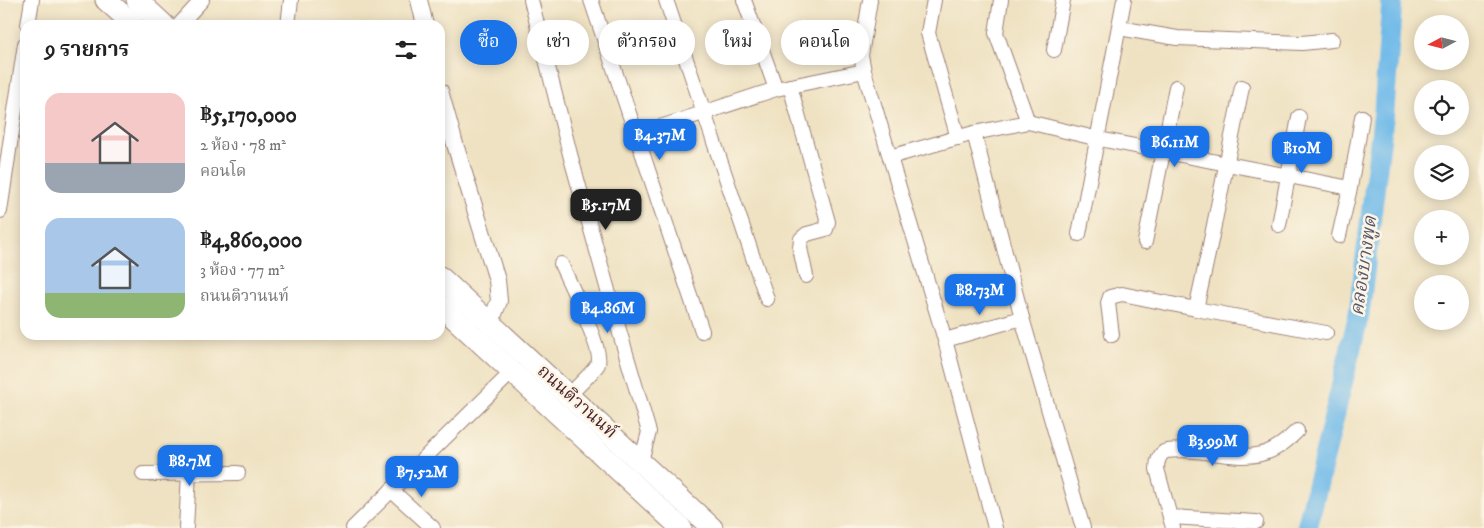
<!DOCTYPE html>
<html lang="th">
<head>
<meta charset="utf-8">
<style>
  :root { --surface:#fff; --page:#f2f2f2; --text:#222; --muted:#767676; --accent:#1a73e8 }
  body { margin:0; font-family:"IM FELL DW Pica","Noto Serif Thai",serif; background:var(--page); color:var(--text); height:100vh; display:flex; flex-direction:column; font-size:19px; white-space:nowrap }
  * { box-sizing:border-box; margin:0 }
  p { font-size:16px; color:var(--muted) }
  .icon { flex:none; width:28px; height:28px; fill:none; stroke:currentColor; stroke-width:2; stroke-linecap:round; stroke-linejoin:round }
  .map { position:relative; flex:1; overflow:hidden }
  .drawer { position:absolute; left:20px; top:20px; width:425px; height:320px; display:flex; flex-direction:column; background:var(--surface); border-radius:15px; box-shadow:0 2px 12px #0003 }
  .drawer>* { flex:none }
  .hud { position:absolute; left:460px; top:20px; width:475px; height:45px; display:flex; gap:10px }
  .needle { width:32px; rotate:263deg }
  .fabs { position:absolute; left:1414px; top:15px; display:grid; gap:10px }
  .fabs a { display:grid; place-items:center; width:55px; height:55px; border-radius:50%; background:var(--surface); box-shadow:0 2px 12px #0003; font-size:25px }
  .price { position:absolute; translate:-50% -42px; padding:0 11px; border-radius:10px; background:var(--accent); color:#fff; font-size:16px; line-height:32px; filter:drop-shadow(0 1px 2px #0008) }
  .price::after { content:''; position:absolute; left:50%; top:30px; width:15px; height:11px; margin-left:-8px; background:inherit; clip-path:polygon(0 0,100% 0,50% 100%) }
  .price.selected { background:#222; color:#fff }
  ul { padding:0; list-style:none }
  li { display:flex; align-items:center; gap:15px; height:125px; padding:0 25px }
  li span { display:grid; place-items:center; flex:none; width:140px; height:100px; border-radius:15px; color:#555 }
  li>.icon { margin-inline-start:auto }
  span .icon { width:60px; height:60px; fill:#fffc; stroke-width:1 }
  li b { font-size:21px }
  h2 { display:flex; justify-content:space-between; align-items:center; height:60px; padding:0 25px; font-size:21px }
  .tag { padding:0 18px; border-radius:22px; background:var(--surface); box-shadow:0 2px 12px #0003; font-size:18px; line-height:45px }
  .tag.selected { background:var(--accent); color:#fff }
  .map>svg:first-child { display:block }
</style>
</head>
<body>
<div class="map">
<svg width="1484" height="528" viewBox="0 0 1484 528">
  <rect width="100%" height="100%" fill="#fcf5e5"/>
  <filter id="ink" filterUnits="userSpaceOnUse"><feTurbulence type="fractalNoise" baseFrequency=".02" numOctaves="2"/><feDisplacementMap in="SourceGraphic" scale="10" xChannelSelector="R" yChannelSelector="G"/><feConvolveMatrix kernelMatrix="1 2 1 2 8 2 1 2 1" color-interpolation-filters="sRGB"/></filter>
  <filter id="wash" filterUnits="userSpaceOnUse"><feTurbulence type="fractalNoise" baseFrequency=".0096" numOctaves="4" result="noise"/><feDisplacementMap in="SourceGraphic" scale="20" xChannelSelector="R" yChannelSelector="G"/><feGaussianBlur stdDeviation="1.12" result="paint"/><feColorMatrix in="noise" values="0 0 0 0 0 0 0 0 0 0 0 0 0 0 0 0 0 1.4 0 .05"/><feComposite in="paint" operator="in"/></filter>
  <g filter="url(#wash)">
    <rect width="100%" height="100%" fill="#efe2c2"/>
    <g fill="none" stroke-linecap="round" stroke-linejoin="round">
      <path stroke="#70bae9" stroke-width="21" d="M1307,528l52,-214 25,-203 8,-111"/>
    </g>
  </g>
  <g filter="url(#ink)">
    <g fill="none" stroke-linecap="round" stroke-linejoin="round">
      <g stroke="#9c8076" stroke-width="16">
        <g id="minor">
          <path d="M531,0l40,158 48,172 30,102 -8,29"/>
          <path d="M591,0l111,331"/>
          <path d="M666,0l101,299"/>
          <path d="M744,0l32,89"/>
          <path d="M870,0l-9,55 3,16 81,269 50,188"/>
          <path d="M934,0l-6,33 30,105"/>
          <path d="M1001,0l-5,33 32,89"/>
          <path d="M28,25l4,-25"/>
          <path d="M179,25l23,-25"/>
          <path d="M288,25l3,-25"/>
          <path d="M1119,28l58,10 125,5 30,-3"/>
          <path d="M1054,50l9,-50"/>
          <path d="M790,86l38,136 -2,7 -19,5 -6,5 -1,9 6,28"/>
          <path d="M974,133l48,185 61,210"/>
          <path d="M636,135l140,-46 88,-18"/>
          <path d="M890,157l84,-24 54,-11 71,17 251,49"/>
          <path d="M0,211l25,-167"/>
          <path d="M1279,225l20,-108"/>
          <path d="M1079,234l45,-234"/>
          <path d="M1339,236l11,-48 12,-71"/>
          <path d="M1145,242l31,-155"/>
          <path d="M561,264c7,16 43,87 37,100 -4,7 -22,24 -29,31"/>
          <path d="M1196,309l130,24"/>
          <path d="M1112,335l-4,-32 2,-6 12,-3 74,15 14,-64 32,-158"/>
          <path d="M945,340l77,-22"/>
          <path d="M143,474l95,-1"/>
          <path d="M391,490l42,38"/>
          <path d="M1170,517l86,5"/>
          <path d="M186,528l3,-55"/>
          <path d="M353,528l160,-157"/>
          <path d="M1173,528l-16,-59c0,-7 1,-13 7,-17 4,-2 11,-1 15,-2 25,0 59,10 82,4 14,-3 26,-13 36,-23"/>
        </g>
      </g>
      <g stroke="#9c8076" stroke-width="18">
        <g id="tertiary">
          <path d="M419,0l6,25"/>
          <path d="M440,91l14,50 43,139 2,21 -9,23"/>
        </g>
      </g>
      <g stroke="#9c8076" stroke-width="23">
        <g id="primary">
          <path d="M106,0l28,25"/>
          <path d="M137,0l27,25"/>
          <path d="M440,277l272,251"/>
          <path d="M440,305l241,223"/>
        </g>
      </g>
      <use href="#minor" stroke="#fff" stroke-width="14"/>
      <use href="#tertiary" stroke="#fff" stroke-width="16"/>
      <use href="#primary" stroke="#fff" stroke-width="21"/>
    </g>
  </g>
  <g text-anchor="middle" dominant-baseline="central" stroke-width="5" stroke-linejoin="round" paint-order="stroke">
    <g font-size="18" fill="#4a1f2b" stroke="#fcf5e5">
      <text transform="translate(577 402) rotate(42)">ถนนติวานนท์</text>
    </g>
    <g font-size="19" font-style="italic" fill="#57556e" stroke="#fcf5e5">
      <text transform="translate(1364 266) rotate(-82)">คลองบางพูด</text>
    </g>
  </g>
</svg>
<div class="fabs">
<a><svg class="needle" viewBox="-14 -14 28 28"><path d="M0-13l5 13h-10z" fill="#e53935"/><path d="M0 13l5-13h-10z" fill="#767676"/></svg></a>
<a><svg class="icon" aria-label="locate" viewBox="0 0 24 24"><circle cx="12" cy="12" r="6"/><path d="M12 2v4M12 18v4M2 12h4M18 12h4"/></svg></a>
<a><svg class="icon" aria-label="layers" viewBox="0 0 24 24"><path d="M12 4l9 5-9 5-9-5zM3 14l9 5 9-5"/></svg></a>
<a>+</a>
<a>−</a>
</div>
<b class="price" style="left:660px;top:161px">฿4.37M</b>
<b class="price" style="left:1175px;top:168px">฿6.11M</b>
<b class="price" style="left:1302px;top:174px">฿10M</b>
<b class="price selected" style="left:606px;top:231px">฿5.17M</b>
<b class="price" style="left:980px;top:316px">฿8.73M</b>
<b class="price" style="left:608px;top:334px">฿4.86M</b>
<b class="price" style="left:1213px;top:467px">฿3.99M</b>
<b class="price" style="left:190px;top:487px">฿8.7M</b>
<b class="price" style="left:422px;top:498px">฿7.52M</b>
<div class="hud">
<a class="tag selected">ซื้อ</a>
<a class="tag">เช่า</a>
<a class="tag">ตัวกรอง</a>
<a class="tag">ใหม่</a>
<a class="tag">คอนโด</a>
</div>
<section class="drawer">
<h2>9 รายการ<svg class="icon" aria-label="filters" viewBox="0 0 24 24"><path d="M4 7h16M4 17h16"/><circle cx="9" cy="7" r="2"/><circle cx="15" cy="17" r="2"/></svg></h2>
<ul>
<li><span style="background:linear-gradient(#f6c9c9 70%,#9aa5b1 0)"><svg class="icon" aria-label="home" viewBox="0 0 24 24"><path d="M3 11l9-7 9 7M6 9v11h12V9"/></svg></span><div><b>฿5,170,000</b><p>2 ห้อง · 78 m²</p><p>คอนโด</p></div></li>
<li><span style="background:linear-gradient(#a9c7e8 75%,#8fb573 0)"><svg class="icon" aria-label="home" viewBox="0 0 24 24"><path d="M3 11l9-7 9 7M6 9v11h12V9"/></svg></span><div><b>฿4,860,000</b><p>3 ห้อง · 77 m²</p><p>ถนนติวานนท์</p></div></li>
</ul>
</section>
</div>
</body>
</html>
